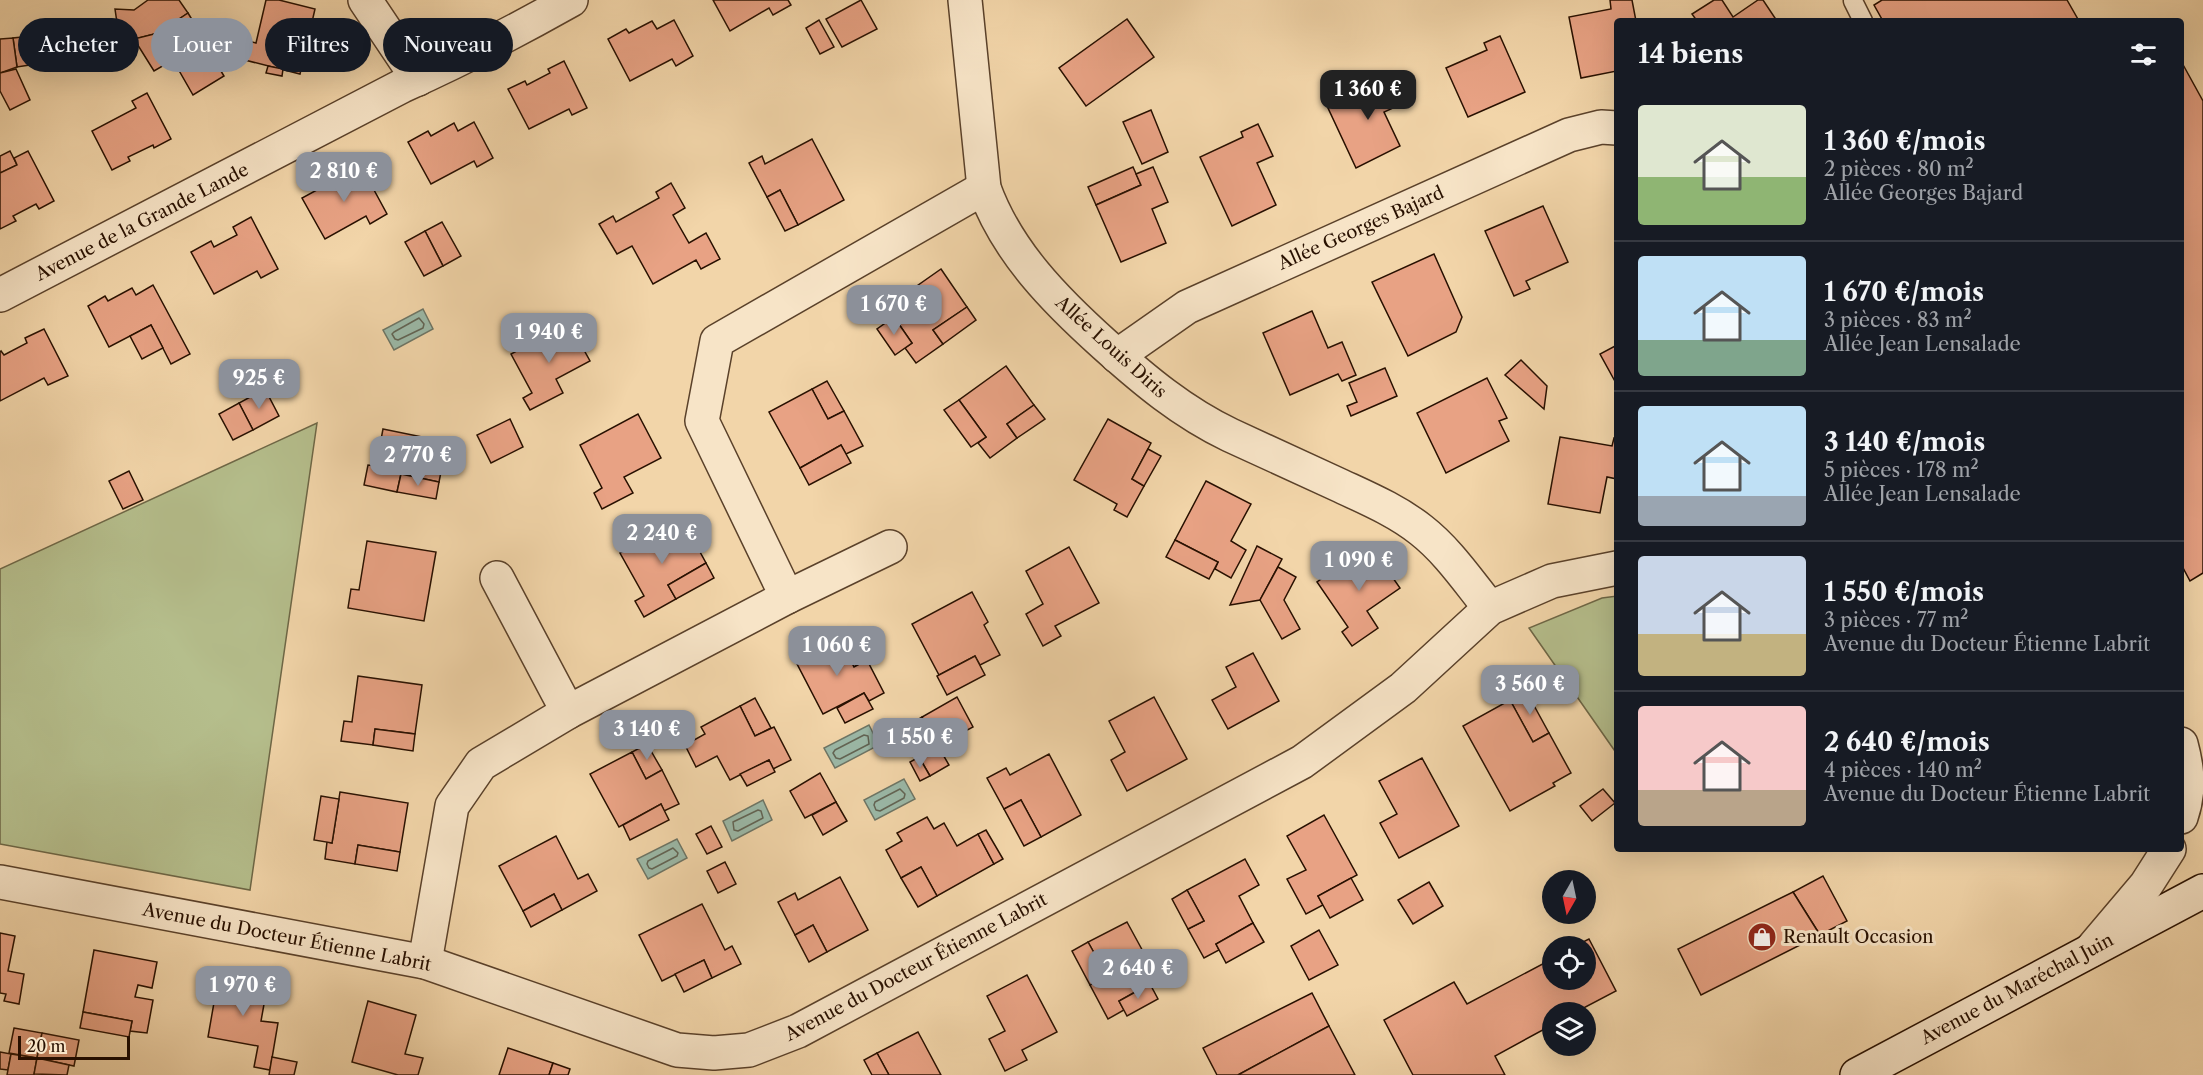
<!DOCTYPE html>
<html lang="fr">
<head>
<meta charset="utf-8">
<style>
  :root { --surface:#171b24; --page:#242831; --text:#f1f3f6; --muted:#9ea1a6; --line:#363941; --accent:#8c9099 }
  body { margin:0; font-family:"Libre Caslon Text",serif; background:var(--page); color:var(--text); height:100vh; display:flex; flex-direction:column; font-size:22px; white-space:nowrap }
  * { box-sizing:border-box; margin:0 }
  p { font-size:20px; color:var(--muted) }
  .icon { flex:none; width:33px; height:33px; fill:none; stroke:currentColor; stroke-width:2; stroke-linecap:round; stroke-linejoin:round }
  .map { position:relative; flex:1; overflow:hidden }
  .details { position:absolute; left:1614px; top:18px; width:570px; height:834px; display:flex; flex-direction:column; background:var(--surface); border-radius:6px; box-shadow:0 6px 24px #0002 }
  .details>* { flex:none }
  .hud { position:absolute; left:18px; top:18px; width:570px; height:54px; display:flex; gap:12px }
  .needle { width:39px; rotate:189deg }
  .fabs { position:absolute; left:1542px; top:870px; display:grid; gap:12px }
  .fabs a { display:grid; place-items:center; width:54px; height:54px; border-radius:50%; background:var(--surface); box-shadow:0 6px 24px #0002; font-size:30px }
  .scale { position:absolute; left:18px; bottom:15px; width:112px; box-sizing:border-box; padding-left:6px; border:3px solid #281000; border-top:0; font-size:16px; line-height:21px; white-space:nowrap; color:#281000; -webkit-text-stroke:4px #f7e4c7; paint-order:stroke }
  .price { position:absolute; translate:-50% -51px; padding:0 14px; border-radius:12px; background:var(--accent); color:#fff; font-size:20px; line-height:39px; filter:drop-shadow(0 2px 3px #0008) }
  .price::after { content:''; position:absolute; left:50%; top:36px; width:18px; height:14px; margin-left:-9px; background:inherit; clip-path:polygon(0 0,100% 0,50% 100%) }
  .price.current { background:#222; color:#fff }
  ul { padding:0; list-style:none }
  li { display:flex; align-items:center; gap:18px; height:150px; padding:0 24px }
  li+li { border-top:2px solid var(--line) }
  li span { display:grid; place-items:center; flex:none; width:168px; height:120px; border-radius:6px; color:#555 }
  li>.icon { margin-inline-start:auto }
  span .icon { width:72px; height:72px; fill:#fffc; stroke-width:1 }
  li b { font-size:26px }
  h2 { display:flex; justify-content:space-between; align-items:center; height:72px; padding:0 24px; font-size:26px }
  .pill { padding:0 21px; border-radius:27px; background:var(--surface); box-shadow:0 6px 24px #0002; font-size:21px; line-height:54px }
  .pill.current { background:var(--accent); color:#fff }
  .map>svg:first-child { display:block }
</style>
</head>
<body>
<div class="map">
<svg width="2203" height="1075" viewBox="0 0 2203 1075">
  <rect width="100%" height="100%" fill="#f2d5a9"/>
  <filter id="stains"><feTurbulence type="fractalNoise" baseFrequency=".00333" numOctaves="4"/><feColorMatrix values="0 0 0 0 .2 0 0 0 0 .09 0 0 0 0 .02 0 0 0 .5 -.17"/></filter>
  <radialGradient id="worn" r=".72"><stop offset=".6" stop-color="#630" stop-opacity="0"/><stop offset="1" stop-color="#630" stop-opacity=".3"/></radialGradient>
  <g fill="#b5be8c" stroke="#6e6746" stroke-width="1.5">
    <path d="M317,423l-67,467 -250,-46v-275z"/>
    <path d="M1617,596v158l-88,-126 73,-30z"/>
  </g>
  <g fill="#9bb9a8" stroke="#6d7565" stroke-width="1.5">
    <path d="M423,309l10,20 -39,21 -11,-20z"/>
    <path d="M869,725l10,20 -44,23 -11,-20z"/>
    <path d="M904,779l11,20 -40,21 -11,-20z"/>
    <path d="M763,800l9,20 -40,21 -9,-20z"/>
    <path d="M677,839l10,19 -39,21 -11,-20z"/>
  </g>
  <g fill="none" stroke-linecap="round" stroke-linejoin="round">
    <g stroke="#626454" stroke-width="1.5">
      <path d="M419,318l5,6 -1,4 -25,12 -3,-1 -3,-5 2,-2z"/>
      <path d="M864,735l4,1 1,8 -29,15 -4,-1 -3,-5 2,-3z"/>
      <path d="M900,789l5,5 -1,4 -24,13 -4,-1 -2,-5 1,-3z"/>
      <path d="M758,810l3,1 2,7 -25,13 -4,-1 -1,-8z"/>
      <path d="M673,848l5,5 -1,3 -25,13 -3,-1 -2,-4 1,-3z"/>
    </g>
  </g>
  <g fill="#e8a284" stroke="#281000" stroke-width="1.5">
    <path d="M148,0h31l9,13 -30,20 -38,10 -5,-34 19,1z"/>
    <path d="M266,0h13l36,9 -15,65 -75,-19 4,-19 27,7z"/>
    <path d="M713,0h75l3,5 -18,10 -4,-7 -39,23z"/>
    <path d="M861,0l16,29 -35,18 -16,-28z"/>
    <path d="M1610,0h22l4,21h-19v50l-36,7 -12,-61 42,-8z"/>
    <path d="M1714,0h8l11,17 25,-17h5l14,21h-80l-5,-7z"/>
    <path d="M1882,0h185l12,21h-196l-9,-16z"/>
    <path d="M188,13l14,23 -1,7 -28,17 -15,-27z"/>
    <path d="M1127,19l27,38 -68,49 -27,-38z"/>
    <path d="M674,20l19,36 -17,10 -4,-7 -42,22 -22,-42 18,-10 3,4 23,-12 5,8z"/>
    <path d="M819,20l15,27 -14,7 -14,-26z"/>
    <path d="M158,33l15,27 -19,11 -20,-32z"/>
    <path d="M32,36l4,28 -19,3 -4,-29z"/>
    <path d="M1500,36l25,56 -57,25 -22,-49 41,-18 -3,-7z"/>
    <path d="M13,38l4,29 -17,6v-34z"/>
    <path d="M202,40l22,36 -31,19 -20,-35 28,-17z"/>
    <path d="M564,61l23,47 -15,7 -3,-6 -40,20 -21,-40 17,-8 2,4 23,-12 -2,-4z"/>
    <path d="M2181,61l22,40v472l-13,8 -9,-17z"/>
    <path d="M268,66l15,3 -1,7 -16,-3z"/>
    <path d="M16,69l14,31 -20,10 -10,-19v-18z"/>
    <path d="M1386,71l16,33 -18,8 16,34 -44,22 -28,-60 43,-20 -3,-8z"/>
    <path d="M147,93l24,46 -17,9 -1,-3 -25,12 2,4 -18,9 -20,-39 44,-23 -4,-7z"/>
    <path d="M1151,110l17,42 -26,12 -19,-42z"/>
    <path d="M474,122l19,36 -16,9 -3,-6 -43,23 -23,-42 20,-11 3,5 23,-13 4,8z"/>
    <path d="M1258,124l15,32 -16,7 19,42 -44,21 -32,-69 43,-20 -2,-5z"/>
    <path d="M812,139l32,61 -46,25 -18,-35 -13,7 -18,-34 13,-7 3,8z"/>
    <path d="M10,151l7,14 -17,8v-17z"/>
    <path d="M28,151l26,50 -15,8 -3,-5 -23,12 3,5 -16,8v-56l17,-8 -3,-7z"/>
    <path d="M361,166l26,48 -17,10 -4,-8 -41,23 -23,-41z"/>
    <path d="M1133,167l8,18 -45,20 -8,-18z"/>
    <path d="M1153,167l15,35 -16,7 14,34 -45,19 -25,-57 45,-20 -5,-11z"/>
    <path d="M671,183l14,25 -12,7 16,28 17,-10 14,26 -19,10 -5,-9 -43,24 -21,-38 -15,8 -18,-30 14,-8 3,6 43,-24 -3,-6z"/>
    <path d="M780,190l18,35 -13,6 -18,-34z"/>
    <path d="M1543,206l25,56 -42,19 4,8 -16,7 -29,-65z"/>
    <path d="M251,217l27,52 -17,9 -4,-7 -43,23 -23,-42 20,-11 3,6 23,-12 -4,-8z"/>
    <path d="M442,222l19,34 -18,10 -18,-35z"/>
    <path d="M425,231l18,35 -19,10 -19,-34z"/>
    <path d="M1434,254l28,63 -6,15 -48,24 -36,-74z"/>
    <path d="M941,269l26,38 -34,23 10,14 -27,19 -11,-15 7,-5 -25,-36z"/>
    <path d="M153,285l37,69 -19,10 -20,-39 -42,22 -21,-41 17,-10 3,5 24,-13 4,7z"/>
    <path d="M967,307l9,13 -33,24 -10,-14z"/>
    <path d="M1312,311l16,37 14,-6 14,33 -14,6 -4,-7 -48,21 -27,-62z"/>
    <path d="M894,317l18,26 -17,12 -18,-26z"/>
    <path d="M569,323l21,38 -34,18 7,14 -33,17 -7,-12 9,-5 -21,-39z"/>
    <path d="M151,325l12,23 -21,11 -12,-23z"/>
    <path d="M44,329l24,47 -20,9 -4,-7 -44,23v-49l1,-1 3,4 23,-12 -2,-5z"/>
    <path d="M1617,345v40l-17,-31z"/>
    <path d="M1521,360l26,26 -3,23 -39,-34z"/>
    <path d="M1006,366l28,39 -27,19 10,14 -27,20 -12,-15 8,-6 -27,-37z"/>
    <path d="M1385,368l12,28 -46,20 -4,-10 10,-4 -8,-19z"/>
    <path d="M1487,378l20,40 -8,3 10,20 -63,32 -29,-60z"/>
    <path d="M827,381l17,30 -16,8 -16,-30z"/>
    <path d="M265,389l14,27 -26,14 -14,-27z"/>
    <path d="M812,389l16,30 16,-8 19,35 -17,8 -5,-9 -41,23 -31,-56z"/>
    <path d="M959,400l27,37 -15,10 -27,-37z"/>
    <path d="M239,403l14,27 -20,10 -14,-26z"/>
    <path d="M1034,405l11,14 -28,19 -10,-14z"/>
    <path d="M638,414l23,44 -37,19 9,16 -31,16 -8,-16 8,-5 -22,-43z"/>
    <path d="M510,419l13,28 -32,16 -14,-28z"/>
    <path d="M1108,419l43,24 -19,36 12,7 -17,31 -13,-7 3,-6 -43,-24z"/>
    <path d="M383,429l64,13 -8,40 -38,-8 -4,18 -33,-7 4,-20 8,1z"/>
    <path d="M1560,437l52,9 2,-8 3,1v40l-10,-2 -7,36 -52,-9z"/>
    <path d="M841,445l10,18 -42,22 -9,-17z"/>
    <path d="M1148,449l13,7 -17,30 -12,-7z"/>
    <path d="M129,471l14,29 -20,9 -14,-28z"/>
    <path d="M401,474l38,8 -3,17 -39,-7z"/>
    <path d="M1206,481l45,23 -20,37 15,9 -15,28 -16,-9 3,-7 -43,-22z"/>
    <path d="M682,519l24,44 -38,22 8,14 -32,18 -9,-16 9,-5 -24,-43z"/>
    <path d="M1175,540l43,22 -9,17 -43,-22z"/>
    <path d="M367,541l69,11 -12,69 -76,-13 3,-19 8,1z"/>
    <path d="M1370,545l30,43 -33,23 11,17 -26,18 -10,-14 6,-5 -31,-45z"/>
    <path d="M1257,546l25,13 -22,41 -30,5z"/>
    <path d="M1069,547l30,56 -44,23 6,10 -18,10 -17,-32 17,-10 -17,-33z"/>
    <path d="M706,563l8,15 -38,21 -8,-14z"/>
    <path d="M1278,567l18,10 -12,23 16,29 -18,10 -22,-39z"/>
    <path d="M972,592l16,30 -4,3 16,30 -20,10 -5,-9 -36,19 -27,-51z"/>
    <path d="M852,631l15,29 -13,7 -15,-29z"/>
    <path d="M839,638l15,29 13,-7 17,33 -15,8 -5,-8 -41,21 -28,-54z"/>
    <path d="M1253,653l26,48 -51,28 -16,-29 24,-13 -10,-20z"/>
    <path d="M975,656l10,19 -38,20 -10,-19z"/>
    <path d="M358,676l64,9 -7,49 -40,-5 -2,16 -32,-4 3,-20 8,1z"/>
    <path d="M1526,691l23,42 -16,9 -23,-42z"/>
    <path d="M864,693l9,16 -28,14 -8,-15z"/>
    <path d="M957,697l16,30 -35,19 -16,-29z"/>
    <path d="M1154,697l33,62 -60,32 -16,-31 14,-8 -16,-31z"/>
    <path d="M755,698l16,30 -16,8 -15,-30z"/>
    <path d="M1510,700l23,42 16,-9 22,40 -18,10 2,3 -45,25 -47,-85z"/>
    <path d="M740,706l15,30 19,-9 17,33 -18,9 -4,-9 -39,20 -13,-24 -21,11 -11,-22 20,-11 -4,-7z"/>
    <path d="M922,717l16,29 -22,12 -16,-28z"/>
    <path d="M375,729l40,5 -2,17 -40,-6z"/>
    <path d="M647,744l15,26 -16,9 -14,-27z"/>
    <path d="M938,746l11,19 -19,11 -11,-19z"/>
    <path d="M632,752l14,27 16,-9 17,34 -15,7 -3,-7 -42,23 -29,-53z"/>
    <path d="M1049,754l32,61 -40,22 -20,-37 -17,9 -17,-31 19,-10 4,7z"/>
    <path d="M919,757l11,19 -10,5 -10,-19z"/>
    <path d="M1422,758l37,68 -60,32 -19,-35 17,-9 -18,-33z"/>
    <path d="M769,760l6,12 -28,14 -7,-12z"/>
    <path d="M820,773l16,29 -31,16 -15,-27z"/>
    <path d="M1603,789l12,14 -23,18 -12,-15z"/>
    <path d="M340,792l68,11 -8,49 -42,-7 -3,19 -30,-5 2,-17 5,1z"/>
    <path d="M321,796l18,3 -7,44 -18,-3z"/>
    <path d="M1021,800l20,37 -17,9 -20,-37z"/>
    <path d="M836,802l11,19 -24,14 -11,-20z"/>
    <path d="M661,804l8,16 -39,20 -7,-15z"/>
    <path d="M1324,815l33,60 -39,21 5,9 -17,9 -19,-35 19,-9 -19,-34z"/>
    <path d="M927,817l7,12 10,-6 13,23 21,-12 16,30 -57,32 -16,-29 -20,11 -15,-28 16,-9 -5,-8z"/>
    <path d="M711,826l11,21 -15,7 -11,-20z"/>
    <path d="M986,830l17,29 -9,5 -16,-30z"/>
    <path d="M556,836l22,43 10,-5 9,17 -35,19 -8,-16 -31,17 -24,-45z"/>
    <path d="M358,845l42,7 -3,19 -42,-7z"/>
    <path d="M1245,859l14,26 -20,11 14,27 -37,21 3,6 -15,8 -16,-29 16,-8 -17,-31z"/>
    <path d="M725,862l11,22 -18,9 -11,-22z"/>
    <path d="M921,867l16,29 -19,11 -17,-29z"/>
    <path d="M1823,876l24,45 -27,14 -27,-43z"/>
    <path d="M840,877l28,53 -41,22 -14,-27 -18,10 -17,-33 17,-9 3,7z"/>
    <path d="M1351,878l12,22 -33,18 -12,-22z"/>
    <path d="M1429,882l14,24 -30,18 -15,-24z"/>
    <path d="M1187,890l17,31 -16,8 -16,-30z"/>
    <path d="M1793,892l27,43 -119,60 -23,-46z"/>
    <path d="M554,894l8,16 -31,17 -8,-16z"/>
    <path d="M702,904l23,46 7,-4 9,18 -29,14 -8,-18 -42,21 -23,-46z"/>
    <path d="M1127,922l31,57 -39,22 5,9 -16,9 -18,-34 17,-9 -19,-34z"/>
    <path d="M1253,923l11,19 -38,21 -10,-19z"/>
    <path d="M813,925l14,27 -18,10 -14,-27z"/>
    <path d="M1319,930l19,35 -29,15 -18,-34z"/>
    <path d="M0,933l15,3 -7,35 16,3 -5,30 -15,-3 2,-7 -6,-1z"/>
    <path d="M1589,939l27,52 -40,21h-24v13l-57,31 10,19h-92l-29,-55 70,-38 13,22 85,-45v21h34v-34h-11z"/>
    <path d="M1088,942l19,34 -17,9 -18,-34z"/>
    <path d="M94,950l63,12 -5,26 -14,-3 -3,12 18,3 -6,33 -17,-2 2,-10 -49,-9z"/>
    <path d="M704,960l8,18 -28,14 -9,-18z"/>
    <path d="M219,974l49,8 -7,39 17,2 -8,47 -16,-3 4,-21 -50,-9z"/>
    <path d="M1027,975l30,57 -35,18 5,10 -22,11 -16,-32 16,-8 -18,-35z"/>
    <path d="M1150,984l8,15 -31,17 -8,-15z"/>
    <path d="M1312,993l17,33 -91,49h-21l-14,-27z"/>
    <path d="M368,1001l48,14 -11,39 18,4 -5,17h-20l-46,-13z"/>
    <path d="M83,1012l49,9 -3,16 -49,-9z"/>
    <path d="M1329,1026l26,49h-117z"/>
    <path d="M14,1028l28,5 -5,25 -28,-5z"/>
    <path d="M918,1032l23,43h-52l-12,-22z"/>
    <path d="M42,1033l37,7 -5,26 -37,-8z"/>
    <path d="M508,1048l45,15 -4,12h-50z"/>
    <path d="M0,1052l11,2 -3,16 -8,-1z"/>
    <path d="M877,1053l12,22h-17l-8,-15z"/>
    <path d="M11,1054l26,4 -3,17h-27z"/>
    <path d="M272,1057l25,5 -3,13h-25z"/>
    <path d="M37,1058l32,7 -2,10 -33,-1z"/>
    <path d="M553,1063l17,6 -2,6h-19z"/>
  </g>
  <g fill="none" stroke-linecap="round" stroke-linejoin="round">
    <g stroke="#5a412a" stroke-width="21">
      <path id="service" d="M1853,1l10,20"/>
    </g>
    <g stroke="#5a412a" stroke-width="36">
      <g id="minor">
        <path d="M365,0l53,79"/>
        <path d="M965,0l19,188c23,64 72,113 121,157 39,35 77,67 125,90 37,17 74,34 111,51 28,13 56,25 80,44 27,21 47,51 69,78"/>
        <path d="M0,295l402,-209c58,-26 114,-55 169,-86"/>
        <path d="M1117,356l70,-49 382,-172 32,-8 16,1"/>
        <path d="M497,578l71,134"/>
        <path d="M787,597l103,-50"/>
        <path d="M2181,744c7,26 9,47 0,73"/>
        <path d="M0,882l425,80 252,88 37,3 35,-3 49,-19 504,-269 101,-74 87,-80 62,-27 65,-13"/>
        <path d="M2091,950l55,-65 23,-36"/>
        <path d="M425,962l27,-156 29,-42 87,-52 219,-115 -85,-176 15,-80 267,-153"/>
      </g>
    </g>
    <g stroke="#281000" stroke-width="36">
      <path id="secondary" d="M1857,1075l346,-184"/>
    </g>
    <use href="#service" stroke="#f7e4c7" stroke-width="18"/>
    <use href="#minor" stroke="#f7e4c7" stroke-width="33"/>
    <use href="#secondary" stroke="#f7e4c7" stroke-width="33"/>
  </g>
  <defs>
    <g id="shop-disc" transform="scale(1.5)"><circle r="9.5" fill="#8f2418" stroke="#f7e4c7"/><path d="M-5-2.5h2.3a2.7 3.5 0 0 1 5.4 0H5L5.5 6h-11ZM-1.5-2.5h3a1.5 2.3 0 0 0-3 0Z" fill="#fff"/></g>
  </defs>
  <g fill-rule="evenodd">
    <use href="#shop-disc" x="1762" y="937"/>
  </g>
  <g text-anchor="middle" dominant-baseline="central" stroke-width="6" stroke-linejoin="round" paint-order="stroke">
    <g font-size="18" fill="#281000" stroke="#f7e4c7">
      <text transform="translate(142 222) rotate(-27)">Avenue de la Grande Lande</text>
      <text transform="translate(1361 228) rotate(-24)">Allée Georges Bajard</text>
      <text transform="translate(1111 347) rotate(42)">Allée Louis Diris</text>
      <text transform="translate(287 937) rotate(11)">Avenue du Docteur Étienne Labrit</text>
      <text transform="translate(916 967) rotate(-28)">Avenue du Docteur Étienne Labrit</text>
      <text transform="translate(2017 989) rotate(-28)">Avenue du Maréchal Juin</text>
    </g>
    <g font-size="18" fill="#281000" stroke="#f7e4c7" text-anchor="start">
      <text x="1783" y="937">Renault Occasion</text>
    </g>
  </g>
  <rect width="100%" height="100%" filter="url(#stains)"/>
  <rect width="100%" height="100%" fill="url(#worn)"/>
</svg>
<div class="fabs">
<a><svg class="needle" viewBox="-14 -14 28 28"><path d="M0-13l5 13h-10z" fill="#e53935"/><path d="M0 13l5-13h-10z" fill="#9ea1a6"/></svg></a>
<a><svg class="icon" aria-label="locate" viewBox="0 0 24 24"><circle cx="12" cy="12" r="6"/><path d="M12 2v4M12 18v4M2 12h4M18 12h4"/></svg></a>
<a><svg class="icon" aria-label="layers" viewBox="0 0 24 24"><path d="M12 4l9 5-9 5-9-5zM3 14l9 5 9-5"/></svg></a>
</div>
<div class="scale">20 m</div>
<b class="price current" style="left:1368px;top:121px">1 360 €</b>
<b class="price" style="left:344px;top:203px">2 810 €</b>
<b class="price" style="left:894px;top:336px">1 670 €</b>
<b class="price" style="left:549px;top:364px">1 940 €</b>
<b class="price" style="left:259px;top:410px">925 €</b>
<b class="price" style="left:418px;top:487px">2 770 €</b>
<b class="price" style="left:662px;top:565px">2 240 €</b>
<b class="price" style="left:1359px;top:592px">1 090 €</b>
<b class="price" style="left:837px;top:677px">1 060 €</b>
<b class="price" style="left:1530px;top:716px">3 560 €</b>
<b class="price" style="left:647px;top:761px">3 140 €</b>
<b class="price" style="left:920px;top:769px">1 550 €</b>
<b class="price" style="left:1138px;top:1000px">2 640 €</b>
<b class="price" style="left:243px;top:1017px">1 970 €</b>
<div class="hud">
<a class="pill">Acheter</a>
<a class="pill current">Louer</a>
<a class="pill">Filtres</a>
<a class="pill">Nouveau</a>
</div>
<section class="details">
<h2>14 biens<svg class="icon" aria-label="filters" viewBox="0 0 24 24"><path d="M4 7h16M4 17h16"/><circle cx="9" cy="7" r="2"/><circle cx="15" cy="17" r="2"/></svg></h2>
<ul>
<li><span style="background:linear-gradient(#dfe7d0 60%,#8fb573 0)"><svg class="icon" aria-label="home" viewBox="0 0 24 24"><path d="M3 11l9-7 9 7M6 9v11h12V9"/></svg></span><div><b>1 360 €/mois</b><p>2 pièces · 80 m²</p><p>Allée Georges Bajard</p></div></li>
<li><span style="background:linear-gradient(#bfe0f5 70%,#7fa58c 0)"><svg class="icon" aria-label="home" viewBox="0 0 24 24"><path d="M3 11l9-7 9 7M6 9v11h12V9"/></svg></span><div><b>1 670 €/mois</b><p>3 pièces · 83 m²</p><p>Allée Jean Lensalade</p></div></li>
<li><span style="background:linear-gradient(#bfe0f5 75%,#9aa5b1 0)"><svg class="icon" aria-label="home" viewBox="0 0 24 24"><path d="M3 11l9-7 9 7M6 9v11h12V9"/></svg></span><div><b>3 140 €/mois</b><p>5 pièces · 178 m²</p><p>Allée Jean Lensalade</p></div></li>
<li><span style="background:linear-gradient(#c9d6e8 65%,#c2b280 0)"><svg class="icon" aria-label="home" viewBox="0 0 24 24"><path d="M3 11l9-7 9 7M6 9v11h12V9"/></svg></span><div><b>1 550 €/mois</b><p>3 pièces · 77 m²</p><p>Avenue du Docteur Étienne Labrit</p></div></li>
<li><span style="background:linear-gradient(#f6c9c9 70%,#b9a48a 0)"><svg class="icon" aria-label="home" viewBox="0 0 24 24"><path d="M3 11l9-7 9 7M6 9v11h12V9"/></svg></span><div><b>2 640 €/mois</b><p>4 pièces · 140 m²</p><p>Avenue du Docteur Étienne Labrit</p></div></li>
</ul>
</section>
</div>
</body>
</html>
